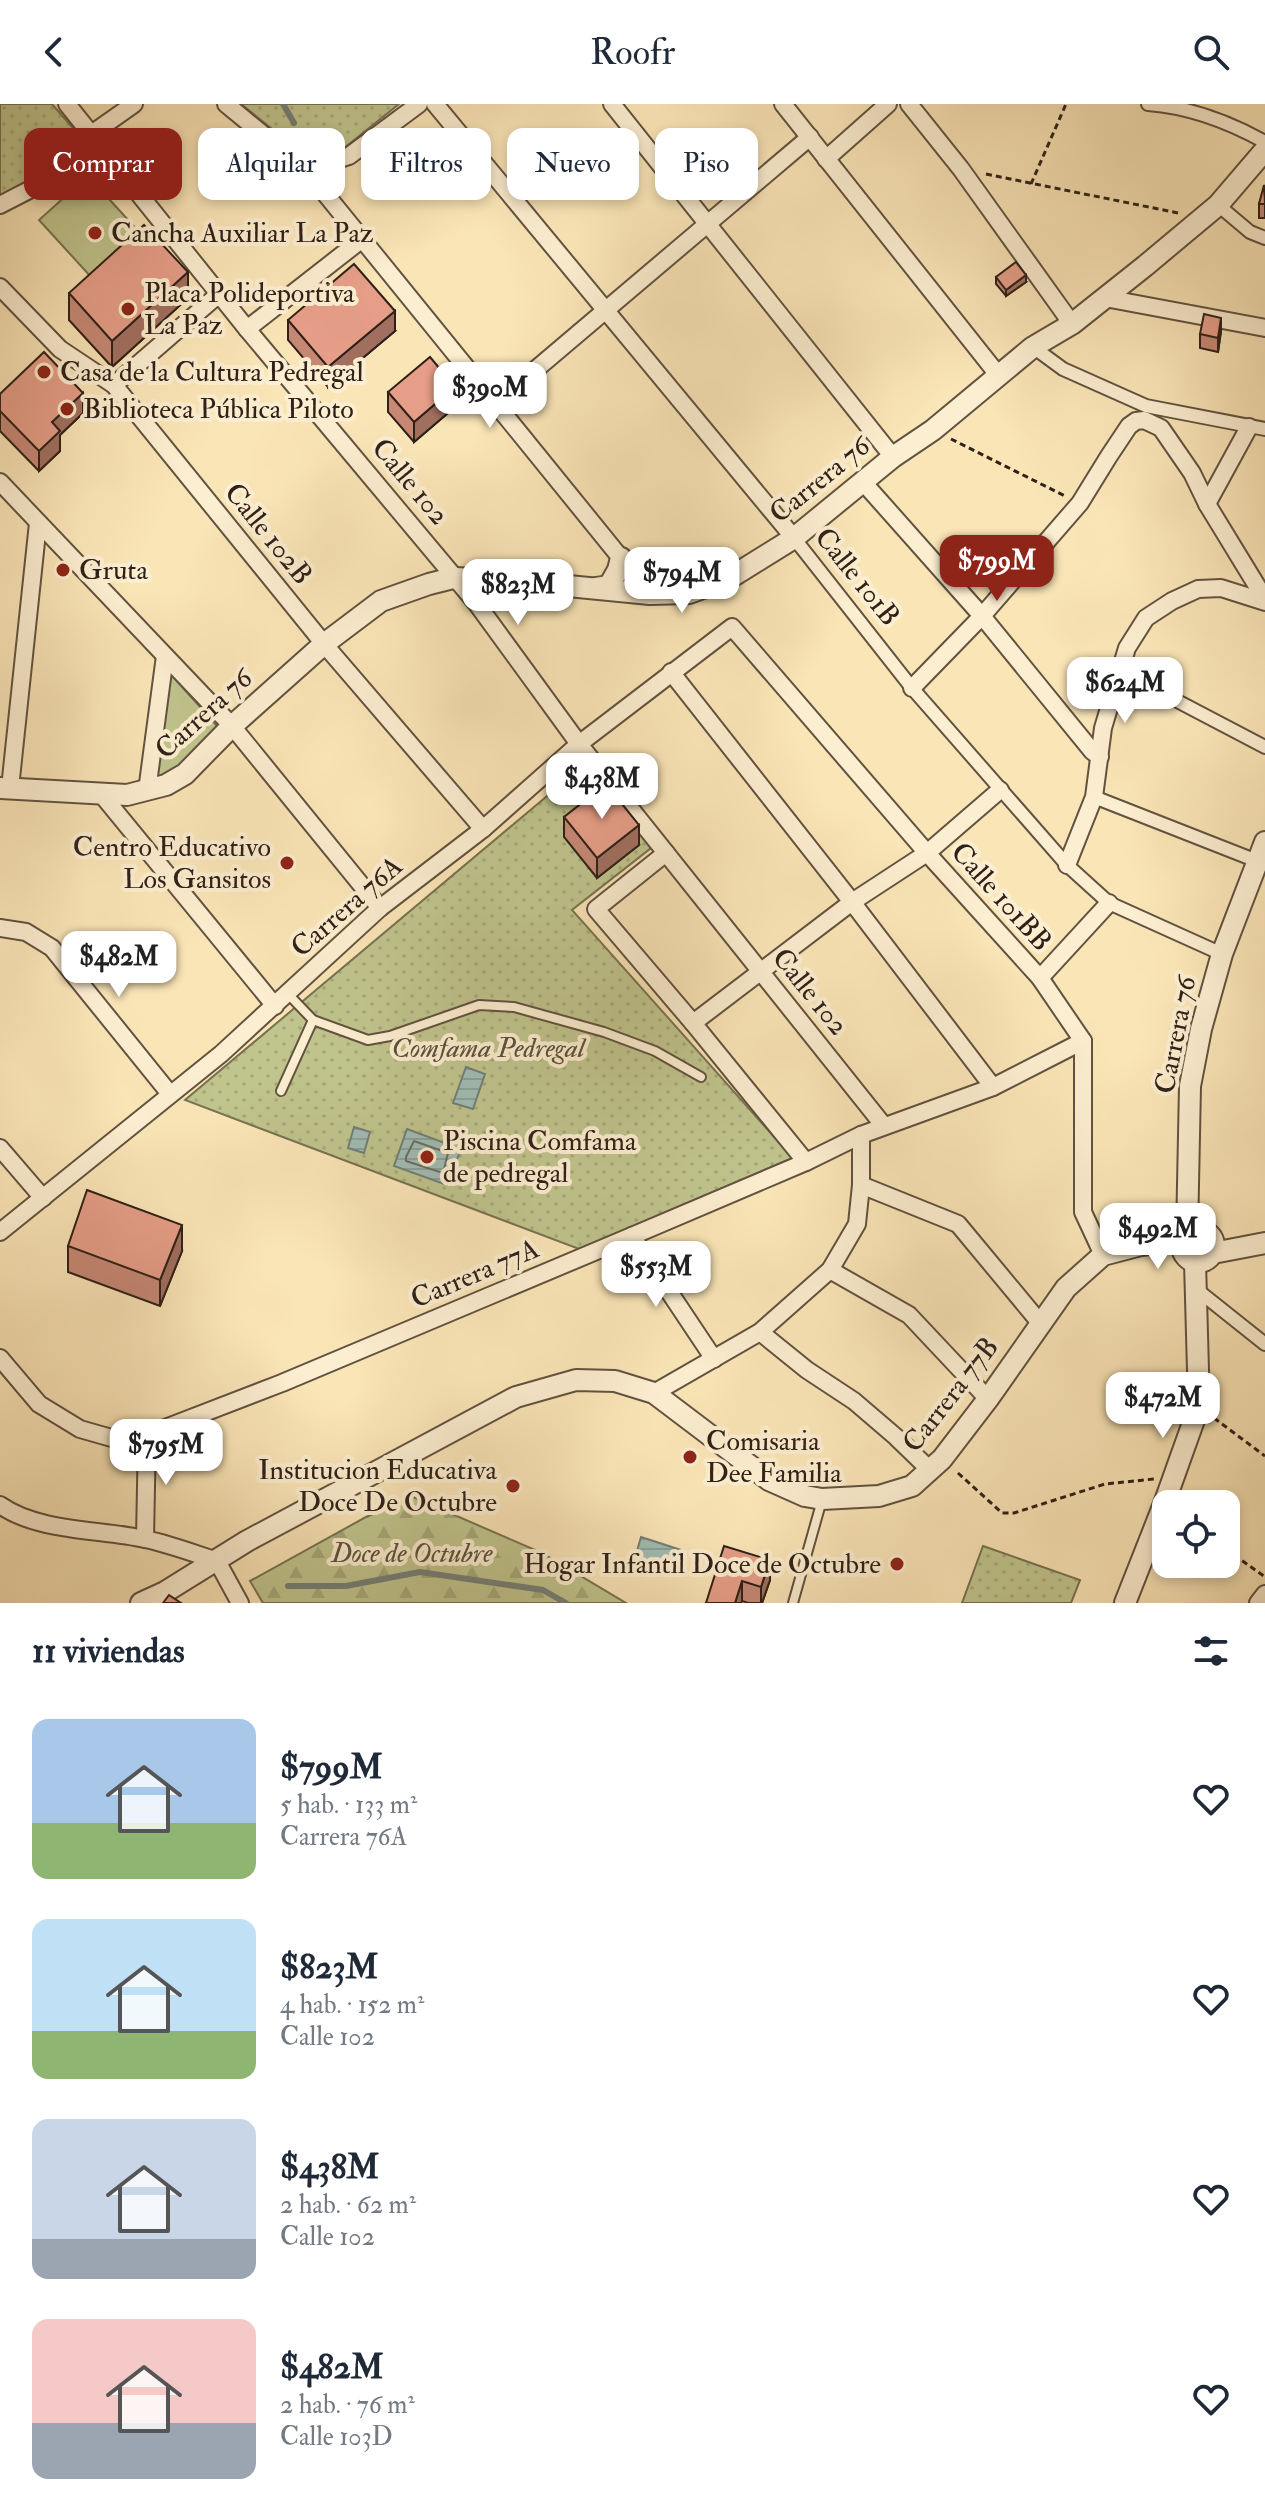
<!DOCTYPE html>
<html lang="es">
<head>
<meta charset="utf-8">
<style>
  :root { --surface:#fff; --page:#f6f6f7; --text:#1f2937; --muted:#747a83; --accent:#8f2418 }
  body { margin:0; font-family:"IM FELL Double Pica",serif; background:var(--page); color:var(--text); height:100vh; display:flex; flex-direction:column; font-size:30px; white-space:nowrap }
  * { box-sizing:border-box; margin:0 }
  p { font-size:26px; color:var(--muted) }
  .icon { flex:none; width:44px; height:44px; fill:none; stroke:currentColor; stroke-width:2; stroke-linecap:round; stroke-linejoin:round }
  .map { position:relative; height:1499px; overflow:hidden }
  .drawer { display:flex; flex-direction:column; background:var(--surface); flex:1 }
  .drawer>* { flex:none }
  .banner { position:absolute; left:24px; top:24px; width:800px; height:72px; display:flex; gap:16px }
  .controls { position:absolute; left:1152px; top:1386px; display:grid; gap:16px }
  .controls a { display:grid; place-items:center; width:88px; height:88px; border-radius:16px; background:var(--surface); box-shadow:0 4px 12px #0003; font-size:40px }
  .price { position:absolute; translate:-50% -68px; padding:0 18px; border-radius:16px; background:#fff; color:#222; font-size:26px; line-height:52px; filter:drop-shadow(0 2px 4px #0008) }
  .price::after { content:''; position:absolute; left:50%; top:48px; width:24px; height:18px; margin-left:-12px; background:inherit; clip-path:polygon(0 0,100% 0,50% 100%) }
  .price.selected { background:var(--accent); color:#fff }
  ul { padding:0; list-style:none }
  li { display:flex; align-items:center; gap:24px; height:200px; padding:0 32px }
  li span { display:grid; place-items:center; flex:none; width:224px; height:160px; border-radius:16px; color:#555 }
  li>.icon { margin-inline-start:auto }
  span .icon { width:96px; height:96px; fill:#fffc; stroke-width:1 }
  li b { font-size:34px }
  h2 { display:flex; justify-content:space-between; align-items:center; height:96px; padding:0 32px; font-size:34px }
  .chip { padding:0 28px; border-radius:16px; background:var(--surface); box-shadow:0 4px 12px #0003; font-size:28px; line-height:72px }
  .chip.selected { background:var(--accent); color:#fff }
  header { display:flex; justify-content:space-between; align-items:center; height:104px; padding:0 32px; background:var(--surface); font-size:36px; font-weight:600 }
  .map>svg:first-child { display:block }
</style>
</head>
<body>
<header><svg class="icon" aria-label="back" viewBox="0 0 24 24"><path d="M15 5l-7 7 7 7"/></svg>Roofr<svg class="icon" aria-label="search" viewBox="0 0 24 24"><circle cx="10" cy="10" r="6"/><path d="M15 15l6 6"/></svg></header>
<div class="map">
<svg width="1265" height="1499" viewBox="0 0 1265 1499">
  <defs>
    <pattern id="forest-firs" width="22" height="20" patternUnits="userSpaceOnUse" patternTransform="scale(2)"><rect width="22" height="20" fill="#c0c48d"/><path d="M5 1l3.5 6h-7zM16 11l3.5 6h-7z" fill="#a5a879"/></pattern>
    <pattern id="park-dots" width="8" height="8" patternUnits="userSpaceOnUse" patternTransform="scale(2)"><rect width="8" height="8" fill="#c0c48d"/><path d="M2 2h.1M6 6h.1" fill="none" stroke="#a5a879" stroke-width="1.8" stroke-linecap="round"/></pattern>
    <pattern id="water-rules" width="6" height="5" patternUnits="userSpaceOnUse" patternTransform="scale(2)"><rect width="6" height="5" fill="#a1bdb6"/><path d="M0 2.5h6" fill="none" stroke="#8ba29c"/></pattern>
  </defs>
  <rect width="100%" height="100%" fill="#fae5b7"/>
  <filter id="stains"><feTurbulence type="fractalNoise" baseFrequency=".0025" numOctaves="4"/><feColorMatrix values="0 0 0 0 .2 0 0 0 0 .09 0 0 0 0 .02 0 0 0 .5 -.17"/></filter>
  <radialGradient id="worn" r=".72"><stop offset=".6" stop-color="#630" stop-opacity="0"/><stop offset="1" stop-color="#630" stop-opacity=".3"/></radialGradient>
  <g fill="#c0c48d" stroke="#787252" stroke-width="2">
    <path d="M88,72l63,69 -49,44 -63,-69z"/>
    <path d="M169,568l56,63 -24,26 -50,23z"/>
  </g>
  <path fill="url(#forest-firs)" stroke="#787252" stroke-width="2" d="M413,1393l129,56 84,50h-363l-13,-22 116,-64z"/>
  <g fill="url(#park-dots)" stroke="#787252" stroke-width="2">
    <path d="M0,0h52l28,32 -43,42 -37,21z"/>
    <path d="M241,0h158l-56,45 -36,8z"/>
    <path d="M590,656l70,81 -88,69 221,248 -214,91 -394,-149z"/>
    <path d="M983,1442l97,34 -9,23h-109z"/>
  </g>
  <g fill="url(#water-rules)" stroke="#737f77" stroke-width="2">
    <path d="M466,963l19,7 -12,35 -20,-6z"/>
    <path d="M354,1023l16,5 -6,21 -16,-5z"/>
    <path d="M407,1025l54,20 -14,36 -53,-19z"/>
    <path d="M641,1433l43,14 -8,23 -42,-13z"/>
  </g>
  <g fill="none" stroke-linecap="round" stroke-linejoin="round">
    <path stroke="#686f67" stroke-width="2" d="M414,1037l34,12 -5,20 -37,-12v-4z"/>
    <g stroke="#737f77" stroke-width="6">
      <path d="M283,0l11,19"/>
      <path d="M288,1482h58l74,-14 123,18 23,13"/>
    </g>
    <g stroke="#625240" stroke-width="12">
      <g id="service">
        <path d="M288,890l25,26 55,20 22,-4 89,-31 35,2 90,25 51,19 46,26"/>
        <path d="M281,987l32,-71"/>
        <path d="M793,1499l29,-103"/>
      </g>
    </g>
    <g stroke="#625240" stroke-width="16">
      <g id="pedestrian">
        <path d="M1148,0c41,3 81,18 117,38"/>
        <path d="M1218,101l32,27 15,6"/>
        <path d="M1033,243l30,22 83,37 119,23"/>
        <path d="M794,434l118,150 155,177 42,38 113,51"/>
        <path d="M1120,567l145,76"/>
        <path d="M1094,693l163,64"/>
        <path d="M1196,1185l69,55"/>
      </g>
    </g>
    <g stroke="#625240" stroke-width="20">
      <g id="minor">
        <path d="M67,0l180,225 230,275 102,140 305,382"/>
        <path d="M226,0l80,66 344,424"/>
        <path d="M435,0l359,434"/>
        <path d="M612,0l281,353"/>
        <path d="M783,0l216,272"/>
        <path d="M909,0l52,65 111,155"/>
        <path d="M826,55l62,-55"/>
        <path d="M306,66l43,-14 70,-52"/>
        <path d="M0,101l33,-17 31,-24 26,-29 44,-31"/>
        <path d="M0,183l60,62 54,36 210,259 159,185"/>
        <path d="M1105,194l160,30"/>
        <path d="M247,225l114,-89"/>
        <path d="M114,281l105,-91"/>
        <path d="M495,300l315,-267"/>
        <path d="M0,378l232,244 148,182"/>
        <path d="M863,378l119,134 110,135 8,6"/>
        <path d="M1207,400l42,-77"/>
        <path d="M671,568l181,230 141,185"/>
        <path d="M912,584l70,-72 98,-113 29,-47 20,-30 7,-5 8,-1 17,8 31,45 15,31 58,95"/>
        <path d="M10,684l28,-265"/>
        <path d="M147,687l18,-135"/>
        <path d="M102,691l173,211"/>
        <path d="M666,749l-70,56 97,114 113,139"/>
        <path d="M1067,761l27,-68 9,-69 24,-80 19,-30 26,-17 26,-12 23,-1 44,14"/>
        <path d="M0,824l26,4 26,16 118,146"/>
        <path d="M1040,874l69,-75"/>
        <path d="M693,919l159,-121 75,-49 73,-63"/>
        <path d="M0,1044l43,50"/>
        <path d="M861,1081l97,39 83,100"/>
        <path d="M0,1128l221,-178 159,-146 103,-79 96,-85 153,-117 195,226 113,125 43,63v171l20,43"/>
        <path d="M632,1132l82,123"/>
        <path d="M830,1166l79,45 79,84"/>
        <path d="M760,1228l47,38 47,31 42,36 34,33"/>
        <path d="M0,1254l39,46 41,25 35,10 32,-4 135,-52 350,-147 174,-74 55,-27 132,-48 90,-46"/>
        <path d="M654,1289l106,-61 70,-62 27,-46 4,-39v-50"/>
        <path d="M0,1401c38,27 100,24 145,34 24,5 48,14 72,22l23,42"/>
        <path d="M145,1435l2,-104"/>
        <path d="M1258,1499l7,-9"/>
      </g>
    </g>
    <g stroke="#625240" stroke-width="24">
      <g id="tertiary">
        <path d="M596,484l13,-2 9,-16 3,-12"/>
        <path d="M0,684l127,7 39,-10 19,-11 47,-48 92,-82 57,-43 48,-17 24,-6 54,2 143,14 39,-1 39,-14 66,-41 99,-81 40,-27 100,-83 39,-23 73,-58 73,-61 47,-55"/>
        <circle cx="1198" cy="1142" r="16"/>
        <path d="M1187,1130l3,-148 11,-57 21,-75 43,-112"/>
        <path d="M1213,1149l52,-10"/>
        <path d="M141,1499l24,-11 82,-51 269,-144 60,-17 39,1 39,12 115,87 36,16 17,3 57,-3 33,-10 30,-27 46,-60 78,-111 37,-33 38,-10 42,-5"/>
        <path d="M1125,1499l39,-99 35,-98 -4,-144"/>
      </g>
    </g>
    <g stroke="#2f2118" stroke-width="3" stroke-dasharray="6 4" stroke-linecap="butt">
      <path d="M986,70l192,39"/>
      <path d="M1031,80l35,-80"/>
      <path d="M951,335l114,57"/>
      <path d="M1214,1314l51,38"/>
      <path d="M958,1369l44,40h12l91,-29 49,-5"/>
      <path d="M1226,1445l39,28"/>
    </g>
    <use href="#service" stroke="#fceed0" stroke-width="8"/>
    <use href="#pedestrian" stroke="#fceed0" stroke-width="12"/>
    <use href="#minor" stroke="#fceed0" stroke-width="16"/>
    <use href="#tertiary" stroke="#fceed0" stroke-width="20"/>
  </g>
  <g fill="#c68875" stroke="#2f2118" stroke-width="2">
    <path d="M399,52l28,11 -15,11 -13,-16z"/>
    <path d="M1265,81v33h-6v-14z"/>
    <path d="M996,173l30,5 -20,14 -10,-12z"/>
    <path d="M69,189l119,5 -76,69 -43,-47z"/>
    <path d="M288,216l107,11 -67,56 -40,-47z"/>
    <path d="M1221,227l-3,21 -18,-4v-14z"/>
    <path d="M388,288l67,15 -41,35 -26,-30z"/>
    <path d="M0,290l83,19 -23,22v16l-21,20 -39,-40z"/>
    <path d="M564,713l75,28 -42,33 -33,-41z"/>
    <path d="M68,1142l114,5 -22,55 -92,-34z"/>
    <path d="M770,1456v20l-8,23h-14l-6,-2 -36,2z"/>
  </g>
  <g fill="#a16f5f" stroke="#2f2118" stroke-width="2">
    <path d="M427,56v7l-15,11v-6z"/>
    <path d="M188,168v26l-76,69v-26z"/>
    <path d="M1026,171v7l-20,14v-6z"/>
    <path d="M395,207v20l-67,56v-20z"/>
    <path d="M1221,214v13l-3,21v-14z"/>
    <path d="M455,283v20l-41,35v-20z"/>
    <path d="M83,289v20l-23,22v16l-21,20v-20l13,-29z"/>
    <path d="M639,721v20l-42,33v-20z"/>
    <path d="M182,1121v26l-22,55v-26z"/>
    <path d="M770,1456v20l-8,23h-1v-16z"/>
    <path d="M742,1477v20l-1,2h-6z"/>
  </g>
  <g fill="#e69e88" stroke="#2f2118" stroke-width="2">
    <path d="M414,40l13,16 -15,12 -13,-16z"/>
    <path d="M1264,81l1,19h-6z"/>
    <path d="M144,121l44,47 -76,69 -43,-48z"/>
    <path d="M1016,158l10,13 -20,15 -10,-13z"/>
    <path d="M354,160l41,47 -67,56 -40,-47z"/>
    <path d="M1204,210l17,4 -3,20 -18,-4z"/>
    <path d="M44,248l39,41 -31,29 8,9 -21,20 -39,-40v-17z"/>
    <path d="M430,253l25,30 -41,35 -26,-30z"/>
    <path d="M606,680l33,41 -42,33 -33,-41z"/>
    <path d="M87,1086l95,35 -22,55 -92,-34z"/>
    <path d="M724,1442l46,14 -9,27 -19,-6 -7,22h-29z"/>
    <path d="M169,1491l12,8h-18z"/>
  </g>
  <g fill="#8f2418" stroke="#fceed0" stroke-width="3">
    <circle cx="95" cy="129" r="8"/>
    <circle cx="128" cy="205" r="8"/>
    <circle cx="44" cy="268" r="8"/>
    <circle cx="67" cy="305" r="8"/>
    <circle cx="63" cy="466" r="8"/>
    <circle cx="287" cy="759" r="8"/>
    <circle cx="427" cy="1053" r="8"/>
    <circle cx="690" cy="1353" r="8"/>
    <circle cx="513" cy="1382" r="8"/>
    <circle cx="897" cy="1460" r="8"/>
  </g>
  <g text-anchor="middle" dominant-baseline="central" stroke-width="8" stroke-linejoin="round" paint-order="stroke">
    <g font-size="28" fill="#2f2118" stroke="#fceed0" text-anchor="start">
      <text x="111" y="129">Cancha Auxiliar La Paz</text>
      <text x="144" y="189">Placa Polideportiva<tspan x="144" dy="32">La Paz</tspan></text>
      <text x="60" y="268">Casa de la Cultura Pedregal</text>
      <text x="83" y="305">Biblioteca Pública Piloto</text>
      <text x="79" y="466">Gruta</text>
      <text x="271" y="743" text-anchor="end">Centro Educativo<tspan x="271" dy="32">Los Gansitos</tspan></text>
      <text x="443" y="1037">Piscina Comfama<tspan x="443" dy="32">de pedregal</tspan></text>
      <text x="706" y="1337">Comisaria<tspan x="706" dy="32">Dee Familia</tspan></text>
      <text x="497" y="1366" text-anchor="end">Institucion Educativa<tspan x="497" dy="32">Doce De Octubre</tspan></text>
      <text x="881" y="1460" text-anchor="end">Hogar Infantil Doce de Octubre</text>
    </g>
    <g font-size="28" fill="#2f2118" stroke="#fceed0">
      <text transform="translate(820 376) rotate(-39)">Carrera 76</text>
      <text transform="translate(410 378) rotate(50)">Calle 102</text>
      <text transform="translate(268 430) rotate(51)">Calle 102B</text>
      <text transform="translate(857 473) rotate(51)">Calle 101B</text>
      <text transform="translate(204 610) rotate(-42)">Carrera 76</text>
      <text transform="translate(1001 793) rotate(48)">Calle 101BB</text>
      <text transform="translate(347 803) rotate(-41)">Carrera 76A</text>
      <text transform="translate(810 888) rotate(51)">Calle 102</text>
      <text transform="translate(1176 931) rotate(-79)">Carrera 76</text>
      <text transform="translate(475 1170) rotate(-23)">Carrera 77A</text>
      <text transform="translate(951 1291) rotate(-52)">Carrera 77B</text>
    </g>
    <g font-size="28" font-style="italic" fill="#5a523b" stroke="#fceed0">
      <text x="488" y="944">Comfama Pedregal</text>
      <text x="412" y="1449">Doce de Octubre</text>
    </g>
  </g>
  <rect width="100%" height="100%" filter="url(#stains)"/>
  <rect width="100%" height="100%" fill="url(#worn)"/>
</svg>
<div class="controls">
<a><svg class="icon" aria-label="locate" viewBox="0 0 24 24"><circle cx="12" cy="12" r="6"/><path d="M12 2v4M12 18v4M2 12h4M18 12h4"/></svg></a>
</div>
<b class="price" style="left:490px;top:326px">$390M</b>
<b class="price selected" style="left:997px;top:499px">$799M</b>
<b class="price" style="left:682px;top:511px">$794M</b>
<b class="price" style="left:518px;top:523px">$823M</b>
<b class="price" style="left:1125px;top:621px">$624M</b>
<b class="price" style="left:602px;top:717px">$438M</b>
<b class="price" style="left:119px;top:895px">$482M</b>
<b class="price" style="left:1158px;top:1167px">$492M</b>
<b class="price" style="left:656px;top:1205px">$553M</b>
<b class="price" style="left:1163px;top:1336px">$472M</b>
<b class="price" style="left:166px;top:1383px">$795M</b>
<div class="banner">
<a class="chip selected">Comprar</a>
<a class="chip">Alquilar</a>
<a class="chip">Filtros</a>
<a class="chip">Nuevo</a>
<a class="chip">Piso</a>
</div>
</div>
<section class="drawer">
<h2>11 viviendas<svg class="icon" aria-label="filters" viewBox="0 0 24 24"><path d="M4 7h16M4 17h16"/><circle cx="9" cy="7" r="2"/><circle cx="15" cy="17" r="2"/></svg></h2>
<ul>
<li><span style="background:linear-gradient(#a9c7e8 65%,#8fb573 0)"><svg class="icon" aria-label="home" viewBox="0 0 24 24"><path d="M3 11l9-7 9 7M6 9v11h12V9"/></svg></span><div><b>$799M</b><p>5 hab. · 133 m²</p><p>Carrera 76A</p></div><svg class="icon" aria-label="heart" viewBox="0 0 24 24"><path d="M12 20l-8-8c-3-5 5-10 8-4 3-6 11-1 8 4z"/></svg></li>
<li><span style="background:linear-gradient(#bfe0f5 70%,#8fb573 0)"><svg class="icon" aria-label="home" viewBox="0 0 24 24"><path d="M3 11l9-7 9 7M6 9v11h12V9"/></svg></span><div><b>$823M</b><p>4 hab. · 152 m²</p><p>Calle 102</p></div><svg class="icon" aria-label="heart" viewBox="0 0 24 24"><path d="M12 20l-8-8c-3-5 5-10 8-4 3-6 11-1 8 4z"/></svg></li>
<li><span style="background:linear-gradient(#c9d6e8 75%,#9aa5b1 0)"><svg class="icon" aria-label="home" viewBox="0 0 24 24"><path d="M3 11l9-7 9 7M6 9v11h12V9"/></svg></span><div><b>$438M</b><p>2 hab. · 62 m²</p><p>Calle 102</p></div><svg class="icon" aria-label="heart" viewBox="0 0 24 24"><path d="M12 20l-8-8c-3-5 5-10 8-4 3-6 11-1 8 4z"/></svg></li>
<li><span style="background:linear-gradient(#f6c9c9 65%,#9aa5b1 0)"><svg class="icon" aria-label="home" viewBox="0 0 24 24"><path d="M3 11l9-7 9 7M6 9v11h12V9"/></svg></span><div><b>$482M</b><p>2 hab. · 76 m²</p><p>Calle 103D</p></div><svg class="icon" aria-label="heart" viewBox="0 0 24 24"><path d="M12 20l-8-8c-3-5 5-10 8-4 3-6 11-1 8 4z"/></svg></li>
</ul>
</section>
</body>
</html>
